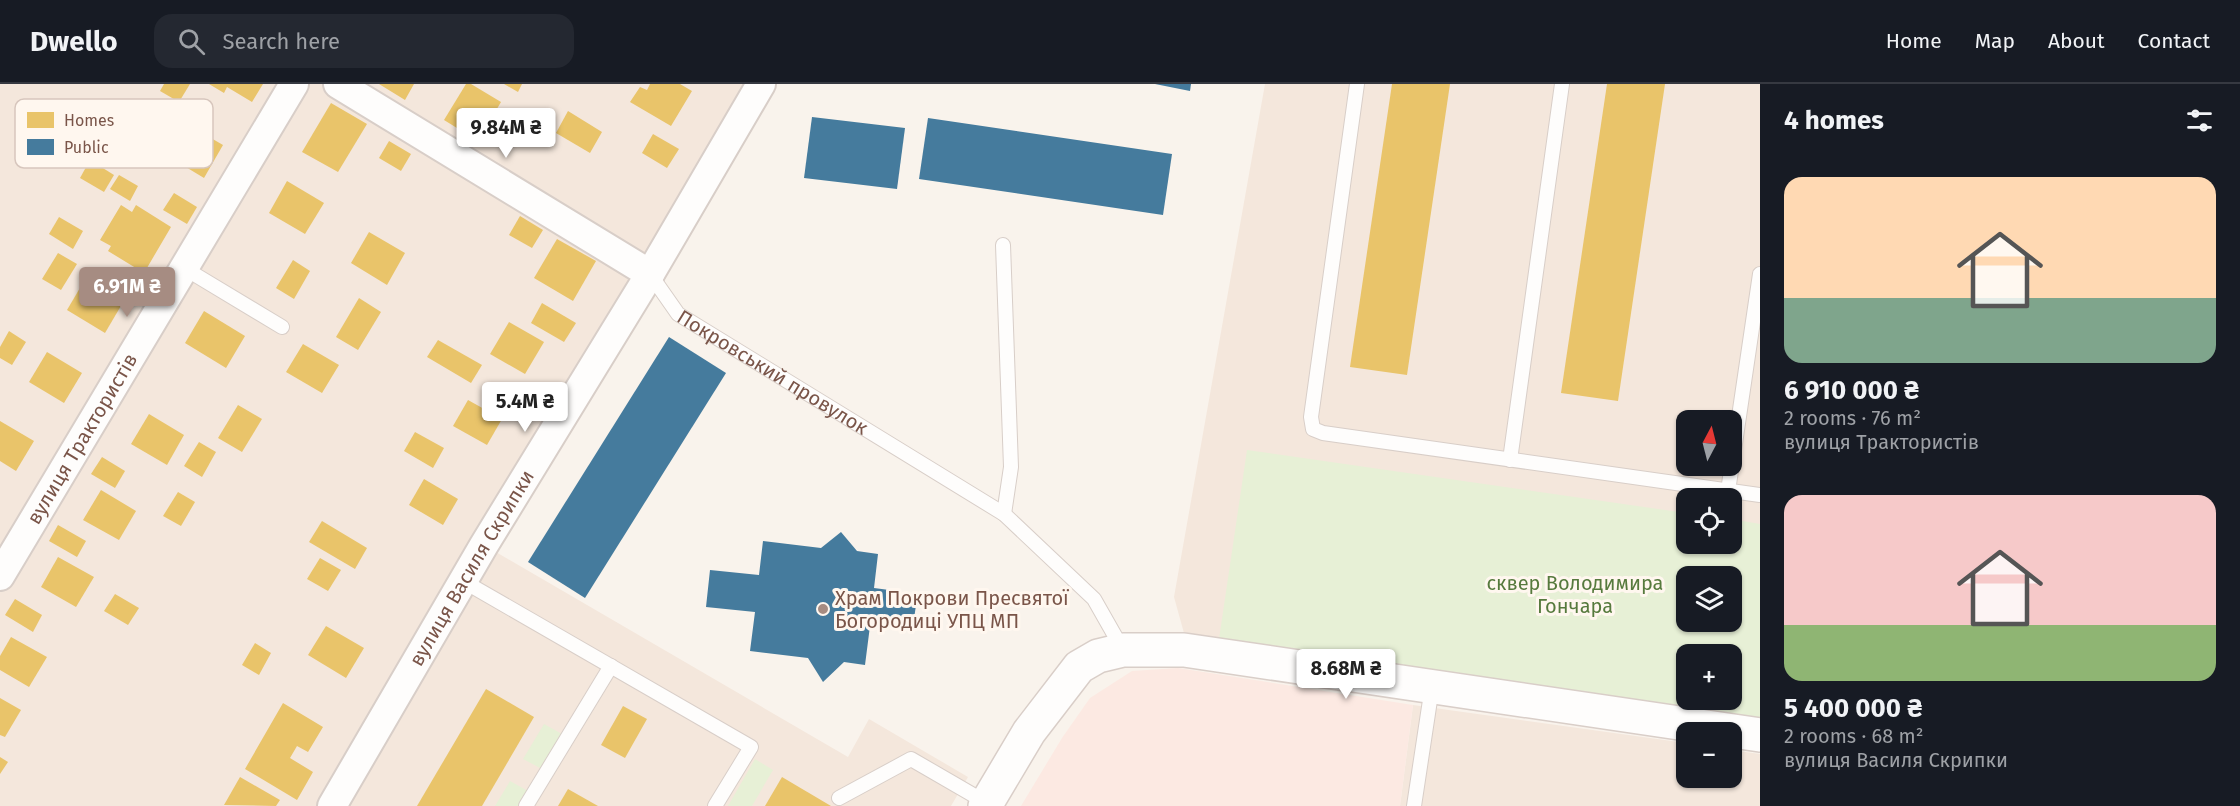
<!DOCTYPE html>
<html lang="en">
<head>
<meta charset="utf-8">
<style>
  :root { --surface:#171b24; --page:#242831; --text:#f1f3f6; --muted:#9ea1a6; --line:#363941; --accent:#a68c82 }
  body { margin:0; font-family:"Fira Sans",sans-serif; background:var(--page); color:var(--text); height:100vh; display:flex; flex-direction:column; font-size:22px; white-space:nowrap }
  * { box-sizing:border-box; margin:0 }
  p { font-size:20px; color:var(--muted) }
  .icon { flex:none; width:33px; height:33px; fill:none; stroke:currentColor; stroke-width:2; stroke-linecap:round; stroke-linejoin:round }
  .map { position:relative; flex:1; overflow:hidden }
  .drawer { display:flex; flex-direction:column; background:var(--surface); width:480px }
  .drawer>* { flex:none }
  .needle { width:39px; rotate:7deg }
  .tools { position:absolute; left:1676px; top:326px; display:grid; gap:12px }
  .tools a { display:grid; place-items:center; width:66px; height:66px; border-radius:12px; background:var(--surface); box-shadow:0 2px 4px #0004; font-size:30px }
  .price { position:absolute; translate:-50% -51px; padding:0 14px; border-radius:6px; background:#fff; color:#222; font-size:20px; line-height:39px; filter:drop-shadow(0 2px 3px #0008) }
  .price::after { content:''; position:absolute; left:50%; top:36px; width:18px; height:14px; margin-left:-9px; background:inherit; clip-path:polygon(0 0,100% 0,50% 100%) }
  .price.active { background:var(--accent); color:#fff }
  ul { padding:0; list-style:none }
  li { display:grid; align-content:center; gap:12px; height:318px; padding:0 24px }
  li span { display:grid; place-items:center; height:186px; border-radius:18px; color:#555 }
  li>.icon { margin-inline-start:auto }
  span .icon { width:108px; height:108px; fill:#fffc; stroke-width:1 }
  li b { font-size:26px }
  h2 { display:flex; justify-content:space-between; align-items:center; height:72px; padding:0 24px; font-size:26px }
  header { display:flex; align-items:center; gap:36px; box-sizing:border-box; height:84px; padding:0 30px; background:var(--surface); border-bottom:2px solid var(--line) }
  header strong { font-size:28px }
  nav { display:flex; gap:33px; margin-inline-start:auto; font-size:21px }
  .search { width:420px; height:54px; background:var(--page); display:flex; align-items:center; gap:15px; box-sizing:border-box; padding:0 21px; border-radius:18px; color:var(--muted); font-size:22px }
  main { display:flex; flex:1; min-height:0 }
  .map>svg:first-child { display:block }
</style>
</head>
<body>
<header>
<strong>Dwello</strong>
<div class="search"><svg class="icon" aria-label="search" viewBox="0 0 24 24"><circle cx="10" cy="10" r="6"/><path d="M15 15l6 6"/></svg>Search here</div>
<nav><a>Home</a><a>Map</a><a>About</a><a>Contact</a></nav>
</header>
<main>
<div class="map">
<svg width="1760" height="722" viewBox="0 0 1760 722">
  <rect width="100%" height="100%" fill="#f9f3ec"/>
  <g fill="#f4e7dc" fill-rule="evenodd">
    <path d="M0,0h761l-277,461 364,212 21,-38 99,58 -17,29h-951z"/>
    <path d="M1265,0h495v637l-576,-88 -10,-36zM1686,336h45v45h-45zM1686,414h45v45h-45zM1686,492h45v45h-45zM1686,570h45v45h-45z"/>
    <path d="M1413,621l273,38v34h45v-27l29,4v52h-360z"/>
  </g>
  <path fill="#fce9e2" d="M1178,584l235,37 -13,101h-379l41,-68 28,-40 42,-27z"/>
  <g fill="#e7f0d6" fill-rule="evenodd">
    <path d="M1247,366l439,63v30h45v-24l29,5v197l-541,-82zM1686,492h45v45h-45zM1686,570h45v45h-45z"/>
    <path d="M544,640l18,10 -20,35 -19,-10z"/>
    <path d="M755,675l18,11 -21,36h-24z"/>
    <path d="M510,697l18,10 -9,15h-24z"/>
  </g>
  <g fill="#e9c46a">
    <path d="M164,0h26l-11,18 -19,-11z"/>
    <path d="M209,0h54l-11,18 -25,-15 -3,6z"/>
    <path d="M379,0h35l-9,16z"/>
    <path d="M466,0h5l30,18 -23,39 -34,-21z"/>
    <path d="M504,0h18l-4,8z"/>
    <path d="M650,0h30l12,7 -21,35 -41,-24 10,-15 7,3z"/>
    <path d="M1392,0h58l-43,291 -57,-8z"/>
    <path d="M1607,0h58l-47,317 -57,-8z"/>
    <path d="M331,19l36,21 -29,48 -36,-20z"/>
    <path d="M568,27l34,21 -12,21 -34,-20z"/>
    <path d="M185,39l38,22 -19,33 -38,-23z"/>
    <path d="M653,50l26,15 -12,19 -25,-15z"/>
    <path d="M389,57l22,13 -10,17 -22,-13z"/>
    <path d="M90,76l24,15 -10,17 -24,-14z"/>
    <path d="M119,91l19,11 -8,15 -20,-12z"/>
    <path d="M287,97l37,22 -19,31 -36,-21z"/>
    <path d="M174,109l23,14 -10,17 -24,-14z"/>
    <path d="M121,121l11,7 4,-7 35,22 -27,46 -36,-22 3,-5 -11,-6z"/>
    <path d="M520,132l23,14 -11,18 -23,-13z"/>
    <path d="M59,133l24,14 -10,18 -24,-15z"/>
    <path d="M369,148l36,21 -18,32 -36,-22z"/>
    <path d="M557,155l39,22 -23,40 -39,-23z"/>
    <path d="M58,169l19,11 -16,26 -19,-11z"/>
    <path d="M293,176l17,11 -16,28 -18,-11z"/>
    <path d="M87,192l38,23 -20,34 -38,-23z"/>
    <path d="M359,214l22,14 -23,38 -22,-13z"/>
    <path d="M542,219l34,20 -12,19 -33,-19z"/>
    <path d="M204,227l41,25 -19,32 -41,-25z"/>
    <path d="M509,238l35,20 -19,32 -35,-20z"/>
    <path d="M9,247l17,11 -14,23 -12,-7v-11z"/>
    <path d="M438,256l44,25 -11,18 -44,-26z"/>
    <path d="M303,260l36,21 -17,28 -36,-21z"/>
    <path d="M47,268l35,21 -18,30 -35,-21z"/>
    <path d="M468,316l34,19 -15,26 -34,-19z"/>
    <path d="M238,321l24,14 -20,33 -24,-14z"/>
    <path d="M149,330l35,21 -17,30 -36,-21z"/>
    <path d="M0,337l34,20 -18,30 -16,-10z"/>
    <path d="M415,348l29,16 -11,20 -29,-17z"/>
    <path d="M199,358l17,10 -14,25 -18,-11z"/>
    <path d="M102,373l23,14 -10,17 -24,-14z"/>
    <path d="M424,395l34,20 -15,26 -34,-20z"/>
    <path d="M101,406l35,21 -17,29 -36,-20z"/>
    <path d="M178,408l17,10 -14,24 -18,-10z"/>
    <path d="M322,437l45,27 -12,21 -46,-27z"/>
    <path d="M58,441l28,16 -9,16 -28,-16z"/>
    <path d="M58,473l36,20 -18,30 -35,-20z"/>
    <path d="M320,474l21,12 -13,21 -21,-12z"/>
    <path d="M115,510l24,14 -11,17 -24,-14z"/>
    <path d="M15,515l27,16 -9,17 -28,-17z"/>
    <path d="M326,542l38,22 -18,30 -38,-23z"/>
    <path d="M11,553l36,20 -18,30 -29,-17v-14z"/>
    <path d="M255,559l16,10 -12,22 -17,-10z"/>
    <path d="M486,605l48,28 -28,48 -24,41h-65z"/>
    <path d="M0,614l21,12 -16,27 -5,-2z"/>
    <path d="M283,619l40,24 -15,25 -11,-6 -7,12 23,14 -16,28 -52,-31z"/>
    <path d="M623,622l24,13 -22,39 -24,-13z"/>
    <path d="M0,673l8,5 -8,12z"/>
    <path d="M240,693l40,23 -4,6 -52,-1z"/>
    <path d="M782,693l49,29h-66z"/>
    <path d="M568,705l30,17h-40z"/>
  </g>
  <g fill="#457b9d">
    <path d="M1155,0h36l-1,7z"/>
    <path d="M812,33l93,11 -8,61 -93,-11z"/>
    <path d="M928,34l244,36 -9,61 -244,-36z"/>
    <path d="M669,253l57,36 -141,225 -57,-36z"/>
    <path d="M841,448l16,19 21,3 -4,34 23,3 19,14 -2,14 -21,9 -23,-2 -5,39 -21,-3 -21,20 -15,-24 -58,-7 5,-39 -49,-5 4,-37 49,5 4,-34 58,7z"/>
  </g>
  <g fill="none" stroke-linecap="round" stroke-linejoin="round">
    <g stroke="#d8cec8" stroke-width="16">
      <g id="lane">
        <path d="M1357,0l-46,333 2,12 10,4 437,62"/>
        <path d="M1003,161l8,222 -7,47"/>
        <path d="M184,184l98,59"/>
        <path id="s1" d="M650,190l28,40 326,200 90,85 29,51"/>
        <path d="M1510,376l52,-376"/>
        <path d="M1728,407l32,-217"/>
        <path d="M463,497l288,166 -36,59"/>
        <path d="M839,714l72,-39 76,44"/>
        <path d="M526,722l85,-140"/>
        <path d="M1414,722l18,-119"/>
      </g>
    </g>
    <g stroke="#d8cec8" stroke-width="32">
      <g id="street">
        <path d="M338,0l312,190"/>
        <path id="s2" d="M0,492l294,-492"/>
        <path id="s3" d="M332,722l152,-261 166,-271 111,-190"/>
      </g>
    </g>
    <g stroke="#d9cec8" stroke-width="36">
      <path id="secondary" d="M985,722l44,-74 50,-65 19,-11 25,-6h61l576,85"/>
    </g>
    <use href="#lane" stroke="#fefdfc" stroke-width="14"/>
    <use href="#street" stroke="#fefdfc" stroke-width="28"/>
    <use href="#secondary" stroke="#fefdfc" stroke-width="33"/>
  </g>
  <circle fill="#a68c82" stroke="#fff7ef" stroke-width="2" cx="823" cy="525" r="6"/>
  <g text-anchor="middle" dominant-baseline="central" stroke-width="6" stroke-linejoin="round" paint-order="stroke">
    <g font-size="20" fill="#7a5549" stroke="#fff7ef">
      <text stroke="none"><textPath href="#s1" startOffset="160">Покровський провулок</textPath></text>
      <text stroke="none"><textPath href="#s2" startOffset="160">вулиця Трактористів</textPath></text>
      <text stroke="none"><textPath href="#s3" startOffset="276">вулиця Василя Скрипки</textPath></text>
    </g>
    <g font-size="20" fill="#567a3d" stroke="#fff7ef">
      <text x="1575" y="499">сквер Володимира<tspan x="1575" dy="23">Гончара</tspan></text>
    </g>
    <g font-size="20" fill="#7a5549" stroke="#fff7ef" text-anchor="start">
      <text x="835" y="514">Храм Покрови Пресвятої<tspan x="835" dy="23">Богородиці УПЦ МП</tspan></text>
    </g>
  </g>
  <rect x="15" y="15" width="198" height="69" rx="9" fill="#fff7ef" stroke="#d7c6bd" stroke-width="1.5"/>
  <rect x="27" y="28" width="27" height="16" fill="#e9c46a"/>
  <rect x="27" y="55" width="27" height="16" fill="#457b9d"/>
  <g font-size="16" fill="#7a5549">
    <text x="64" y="42">Homes</text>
    <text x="64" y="69">Public</text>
  </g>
</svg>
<div class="tools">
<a><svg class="needle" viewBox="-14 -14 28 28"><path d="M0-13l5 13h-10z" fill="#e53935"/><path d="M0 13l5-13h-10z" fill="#9ea1a6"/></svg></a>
<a><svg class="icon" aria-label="locate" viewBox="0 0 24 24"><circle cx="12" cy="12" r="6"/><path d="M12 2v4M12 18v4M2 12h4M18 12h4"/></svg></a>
<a><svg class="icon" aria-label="layers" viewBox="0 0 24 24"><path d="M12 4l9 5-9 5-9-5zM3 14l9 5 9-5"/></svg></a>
<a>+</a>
<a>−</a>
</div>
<b class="price" style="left:506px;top:75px">9.84M ₴</b>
<b class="price active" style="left:127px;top:234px">6.91M ₴</b>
<b class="price" style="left:525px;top:349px">5.4M ₴</b>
<b class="price" style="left:1346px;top:616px">8.68M ₴</b>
</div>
<section class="drawer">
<h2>4 homes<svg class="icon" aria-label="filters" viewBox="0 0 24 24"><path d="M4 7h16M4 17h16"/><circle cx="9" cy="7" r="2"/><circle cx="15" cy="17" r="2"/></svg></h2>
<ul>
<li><span style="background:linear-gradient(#ffd9b3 65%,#7fa58c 0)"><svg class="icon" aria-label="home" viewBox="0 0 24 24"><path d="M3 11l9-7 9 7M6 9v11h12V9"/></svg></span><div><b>6 910 000 ₴</b><p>2 rooms · 76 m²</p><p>вулиця Трактористів</p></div></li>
<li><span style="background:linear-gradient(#f6c9c9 70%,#8fb573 0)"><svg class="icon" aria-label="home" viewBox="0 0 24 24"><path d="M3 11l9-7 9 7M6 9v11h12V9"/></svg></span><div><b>5 400 000 ₴</b><p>2 rooms · 68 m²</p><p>вулиця Василя Скрипки</p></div></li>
</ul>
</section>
</main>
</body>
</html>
